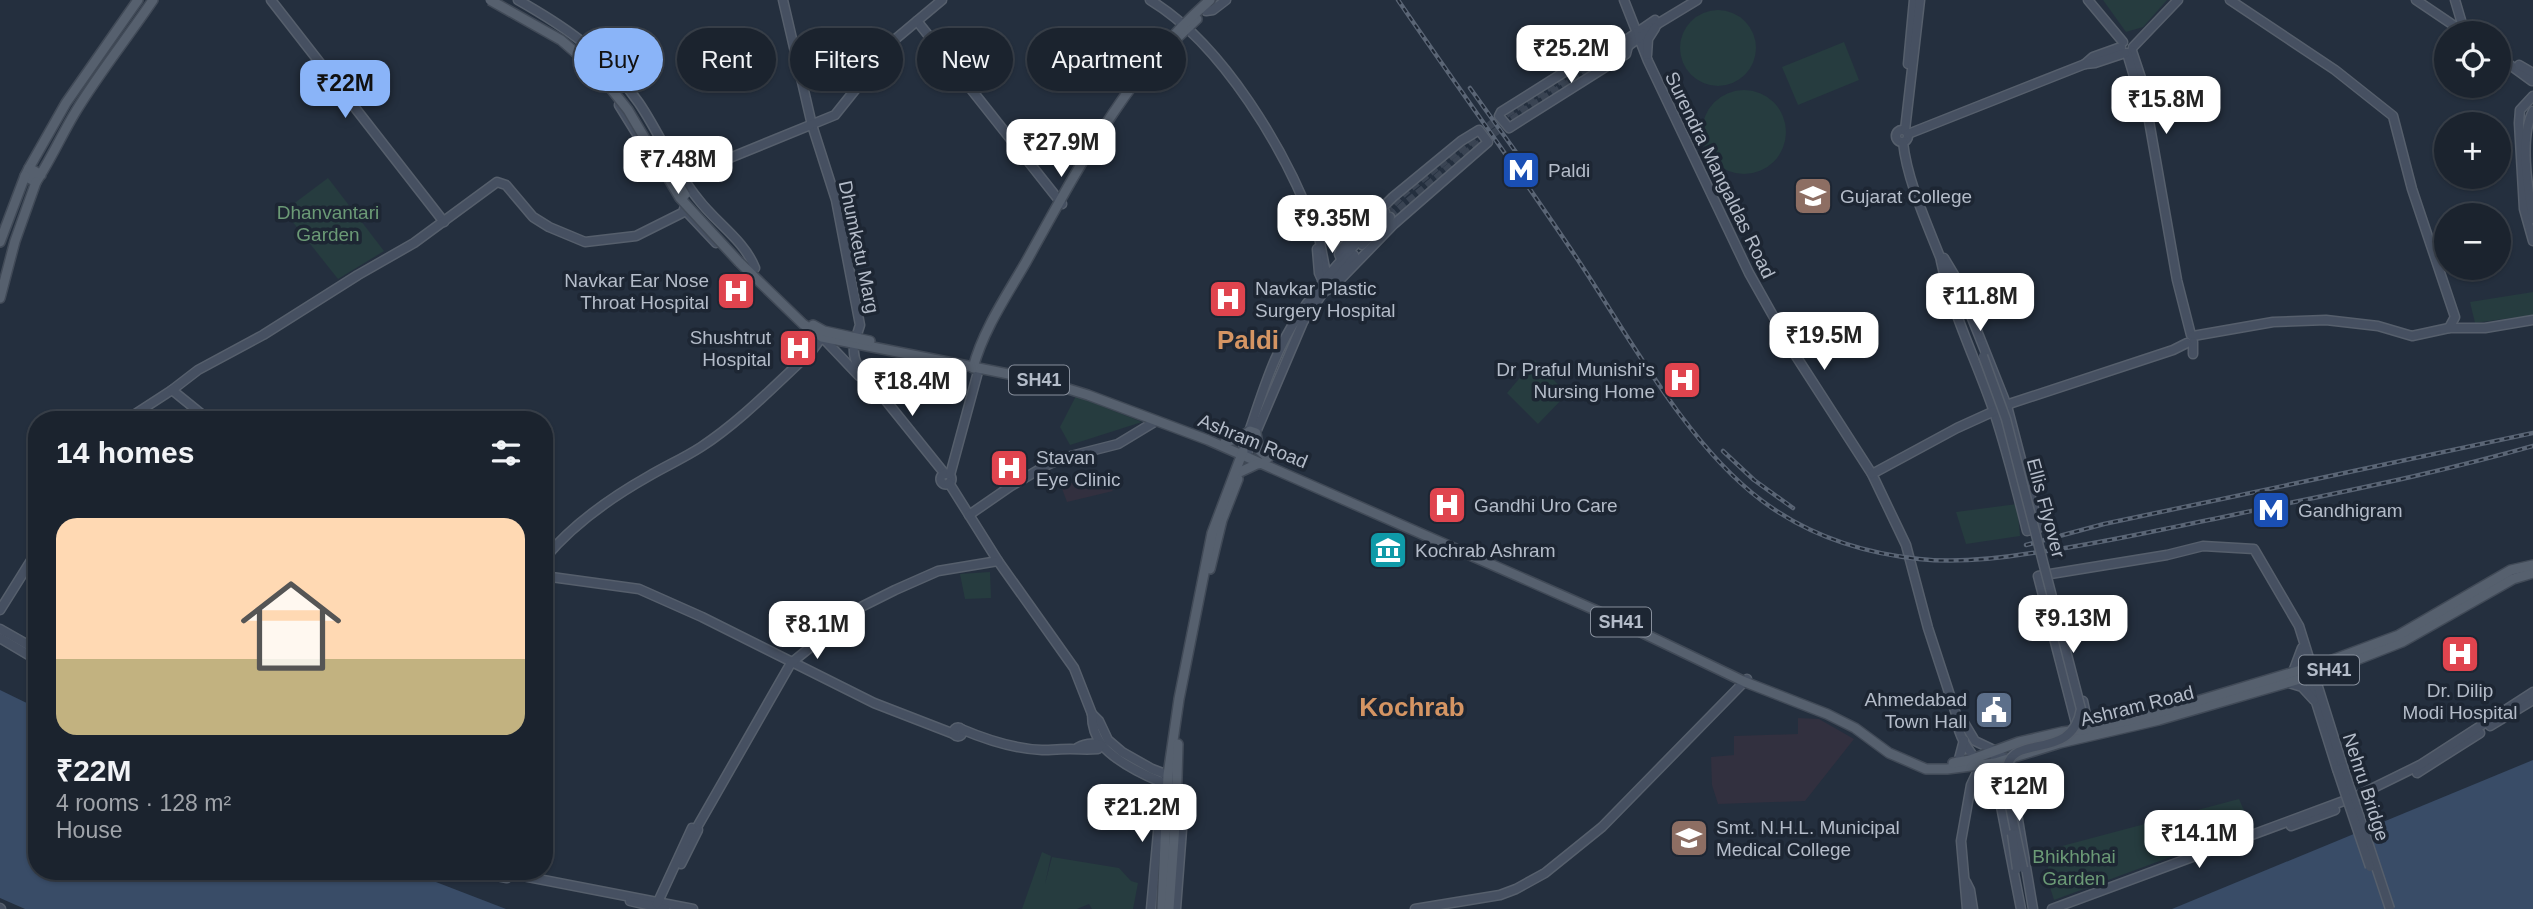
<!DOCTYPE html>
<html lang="en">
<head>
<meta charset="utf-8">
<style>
  :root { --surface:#1b232e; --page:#242b36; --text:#f1f3f6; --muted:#a0a4aa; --line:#39404a; --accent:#8ab4f8 }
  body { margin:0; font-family:Arial,sans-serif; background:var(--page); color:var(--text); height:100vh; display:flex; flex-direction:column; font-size:26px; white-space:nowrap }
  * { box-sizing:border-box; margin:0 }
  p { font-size:23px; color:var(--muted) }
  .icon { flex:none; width:38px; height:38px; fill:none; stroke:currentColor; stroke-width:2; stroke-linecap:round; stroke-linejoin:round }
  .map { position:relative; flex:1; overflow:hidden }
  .panel { position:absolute; left:28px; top:411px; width:525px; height:469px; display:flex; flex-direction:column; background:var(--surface); border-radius:28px; box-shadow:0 2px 5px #0004,0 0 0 2px var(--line) }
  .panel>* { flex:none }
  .hud { position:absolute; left:574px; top:28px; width:665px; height:63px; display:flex; gap:14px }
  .fabs { position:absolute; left:2434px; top:21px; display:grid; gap:14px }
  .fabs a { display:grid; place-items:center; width:77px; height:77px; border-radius:50%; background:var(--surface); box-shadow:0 2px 5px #0004,0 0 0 2px var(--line); font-size:35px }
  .price { position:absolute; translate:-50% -60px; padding:0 16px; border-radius:14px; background:#fff; color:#222; font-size:23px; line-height:46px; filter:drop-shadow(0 2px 4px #0008) }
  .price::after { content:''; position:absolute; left:50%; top:42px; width:21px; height:16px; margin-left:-10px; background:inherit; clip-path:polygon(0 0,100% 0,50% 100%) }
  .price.selected { background:var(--accent); color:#111 }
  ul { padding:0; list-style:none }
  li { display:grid; align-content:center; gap:14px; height:371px; padding:0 28px }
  li span { display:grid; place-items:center; height:217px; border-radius:21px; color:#555 }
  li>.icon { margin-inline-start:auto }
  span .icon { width:126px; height:126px; fill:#fffc; stroke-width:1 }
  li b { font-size:30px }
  h2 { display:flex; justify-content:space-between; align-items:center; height:84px; padding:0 28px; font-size:30px }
  .pill { padding:0 24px; border-radius:32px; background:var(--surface); box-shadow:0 2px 5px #0004,0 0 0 2px var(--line); font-size:24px; line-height:63px }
  .pill.selected { background:var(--accent); color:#111 }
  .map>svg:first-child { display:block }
</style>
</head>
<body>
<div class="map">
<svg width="2533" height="909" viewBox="0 0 2533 909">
  <rect width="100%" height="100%" fill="#242f3e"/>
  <g fill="#32303f">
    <path d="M1098,475l15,16 -46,11 -6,-16z"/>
    <path d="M1798,718l21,1 35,20 -49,62 -87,3 -6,-19 -1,-28 23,-2v-19l64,-2z"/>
  </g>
  <g fill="#263c3f">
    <path d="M2103,0h64l-24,27 -17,5z"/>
    <circle cx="1718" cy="48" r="38"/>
    <path d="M1844,42l15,38 -61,25 -16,-38z"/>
    <circle cx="1744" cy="132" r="42"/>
    <path d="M328,178l56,73 -46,28 -54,-68z"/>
    <path d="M2533,292v23l-58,8 -5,-21z"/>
    <path d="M1535,360l32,34 -29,30 -31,-31z"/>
    <path d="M1076,396l66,26 -72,23 -10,-18z"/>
    <path d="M2017,504l3,32 -54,8 -10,-32z"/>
    <path d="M990,572l1,26 -26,1 -5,-25z"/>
    <path d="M2239,799l10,23v6l-195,72 -5,-16 -2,-34z"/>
    <path d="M1042,852l9,4 -6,28 7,-27 67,11 12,13 7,2 -5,26h-41l-3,-5 -12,5h-55z"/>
  </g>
  <g fill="#394c67">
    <path d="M0,690l37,18v164h373l96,37h-481l-25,-11z"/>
    <path d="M2533,760v149h-361z"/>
  </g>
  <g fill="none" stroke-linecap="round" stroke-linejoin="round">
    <g stroke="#3a4453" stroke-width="8" stroke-dasharray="8 4" stroke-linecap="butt">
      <path d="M1385,212l20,-20 93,-73 121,-75"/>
      <path d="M1390,217l79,-66 60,-43 93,-58"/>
    </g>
    <path stroke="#3a4453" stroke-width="9" stroke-dasharray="9 4.5" stroke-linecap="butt" d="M1211,7l8,-7"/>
    <g stroke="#565f6c" stroke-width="11">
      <g id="secondary">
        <path d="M271,0l173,222"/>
        <path d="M518,0c51,29 87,54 121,103 21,31 35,67 59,96 18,24 46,41 57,69"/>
        <path d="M783,0l29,125 24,75 24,125c-5,16 -10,26 -2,41l87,108"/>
        <path d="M1150,0c73,44 136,151 165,229l3,3 7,36 5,14"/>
        <path d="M1624,0l24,61 101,212 45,80 78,121 34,71 22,83 29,89 6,4 12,20 23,11 8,8 6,24 21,125"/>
        <path d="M2088,0l35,42"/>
        <path d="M2230,0l105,70 58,46 19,73 43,128 -6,11"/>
        <path d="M2416,0l49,33"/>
        <path d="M2455,0l8,27"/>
        <path d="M1206,11l7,-1 13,-10"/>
        <path d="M917,21l145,183"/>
        <path d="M1623,42h-11l-111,70 -2,4 10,12 117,-74 2,-8"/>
        <path d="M1620,44l35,-24"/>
        <path d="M2133,47l45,-47"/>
        <path d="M1624,49l35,-26 38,-23"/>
        <path d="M2132,51l10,30 35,199 14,55"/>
        <path d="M2127,53l9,30 6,5"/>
        <path d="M1647,55l1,-16 7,-11"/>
        <path d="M2499,57l33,24"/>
        <path d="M1908,64l6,-64"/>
        <path d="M2085,64l8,-7 28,-10"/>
        <path d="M2519,65l14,8"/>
        <path d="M2533,96l-13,14 -1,13 5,86 9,32"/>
        <path d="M619,105l26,42"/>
        <path d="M2533,111c-14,27 -5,78 0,108"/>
        <circle cx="1902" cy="136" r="6"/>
        <path d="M1905,130l15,-130"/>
        <path d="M1908,134l177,-70 10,-1 30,-10"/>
        <path d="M1903,142c4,39 25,84 39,120"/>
        <path d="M683,177l152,-62 24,-30 15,-28 68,-57"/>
        <path d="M684,209l32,34"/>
        <path d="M1362,245l28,-28"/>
        <path d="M1317,249l2,24 5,11"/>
        <path d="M1941,261c11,52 36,101 53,151 13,39 23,79 33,119l12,-3 -32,-122 -51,-128 -12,-20"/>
        <path d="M1334,277l20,-22"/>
        <path d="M1324,292l9,-5 61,-63 94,-82 -9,-12 -18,11 -68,56 -52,52 -2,5 2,5"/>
        <path d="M2193,336l80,-14 53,-2 52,6 34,10 37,-8h36l48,-8"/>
        <path d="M822,337l37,39"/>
        <path d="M2193,354v-12"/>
        <path d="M131,420l4,-6 37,-24"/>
        <path d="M209,420l-37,-30 26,-20 65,-35 95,-60 56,-32 83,-61 9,3 27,32 16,10 36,15 51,-6 50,-25"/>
        <path d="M1243,449c16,-44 29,-95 56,-134 25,-38 56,-70 86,-103"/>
        <path d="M1248,451l55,-129 24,-35"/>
        <circle cx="946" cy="479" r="5.5"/>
        <path d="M1872,474l85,-46 55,-25 161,-53 14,-7"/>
        <path d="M950,475l29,-107"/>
        <path d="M949,483l49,78 76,107 18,46 7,7 9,19 14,12 30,17 21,8"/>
        <path d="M969,515l42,-29 34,-20 18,-8 55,-14 38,-23"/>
        <path d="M544,559c28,-34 66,-61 105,-83 17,-10 35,-18 52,-29 40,-26 75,-63 110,-95l11,-15 2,-6"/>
        <path d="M544,576l95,13 63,28 172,86 80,31"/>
        <path d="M0,610l37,-59"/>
        <path d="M0,629l37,21"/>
        <path d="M0,638l37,22"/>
        <path d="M2303,651l8,35 26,83"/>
        <path d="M2293,672l9,-24"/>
        <path d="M2289,683l13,4 12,13"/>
        <path d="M2083,701l6,28"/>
        <path d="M1092,714c0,11 3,22 10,31 14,17 53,37 74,41"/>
        <path d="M1957,717c-1,25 26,49 39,69"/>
        <path d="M2490,726l43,-26"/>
        <path d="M2077,727l-39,-151 129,-21 36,-9 51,3 45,77 44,141"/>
        <circle cx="958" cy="732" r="4.5"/>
        <path d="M961,729c26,11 54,20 81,21 10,0 19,-1 28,-1 11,0 15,1 28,0l3,-4c-7,-3 -19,-1 -25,4"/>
        <path d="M1994,750l3,36 24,123"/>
        <path d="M1958,763l6,-23"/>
        <path d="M2417,773l63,-40"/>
        <path d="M1176,794l8,9 -8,106"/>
        <path d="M2291,826l44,-16"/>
        <path d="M696,829l95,-166 68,-55 36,-18 43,-19 60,-10"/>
        <path d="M681,864l17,-34"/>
        <path d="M477,872l30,6"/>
        <path d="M502,872l191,37"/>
        <path d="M1966,882l4,8 3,19"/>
        <path d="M630,901l35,8"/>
        <path d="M657,904l35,-76"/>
        <path d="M0,908l1,1"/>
        <path d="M1151,909l9,-99 1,-6 8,-5"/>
        <path d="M1415,909l85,-14 16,-6 29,-16 57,-46 145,-148"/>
        <path d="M1967,909l-6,-68 10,-56 9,-19"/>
        <path d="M2052,909l305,-113 63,-31 113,-73"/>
      </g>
    </g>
    <g stroke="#414a57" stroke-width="12">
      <g id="primary">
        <path d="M1174,41l23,-22"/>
        <path d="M29,168l37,-65 72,-103"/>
        <path d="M41,175l-12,-7 -4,8 11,6c15,-23 26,-48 40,-71 23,-38 52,-74 77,-111"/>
        <path d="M0,242l25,-66"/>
        <path d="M739,262l64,62 19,13 217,43 49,15 120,45 387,170 150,72 82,32 28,14 34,25 37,16h21l48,-6 65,-20 99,-23 172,-50 71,-28 111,-63 20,-6"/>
        <path d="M0,298l15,-57 21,-59"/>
        <path d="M813,325l11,6 46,10"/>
        <path d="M973,368c10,-38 34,-73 53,-106 51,-92 103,-192 184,-262"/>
        <path d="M1225,442l12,-3 13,-8 6,2 3,17 9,8"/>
        <path d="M1240,472l17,-8 7,-1"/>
        <path d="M1210,569l12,-49 16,-41"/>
        <path d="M1953,763l17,-3 49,-18 43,-10 27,-3 55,-12 180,-54 75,-28 112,-65 22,-5"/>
        <path d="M1162,909l6,-134 11,-76 33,-166 31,-82"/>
        <path d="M1169,909l7,-98 2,-67"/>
      </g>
    </g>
    <use href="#secondary" stroke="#465061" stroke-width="8"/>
    <use href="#primary" stroke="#56606e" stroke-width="9"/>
    <g stroke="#5a6575" stroke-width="4.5">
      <g id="rail">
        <path d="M1398,0c60,88 123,174 182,263 51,77 107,181 181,237 46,35 101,53 158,59 37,4 76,0 113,-6 61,-8 121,-22 182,-34 106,-23 214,-43 319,-73"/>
        <path d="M1470,88l53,74"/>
        <path d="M1723,451l31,29 39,28"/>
        <path d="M2026,545l78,-21 429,-91"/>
      </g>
    </g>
    <use href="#rail" stroke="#1d2633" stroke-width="2" stroke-dasharray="5" stroke-linecap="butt"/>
    <g stroke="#565f6c" stroke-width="11" stroke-linecap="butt">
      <g id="secondary-bridge">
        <path d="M1983,356l23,63 75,290c-9,53 -67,24 -74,58 -4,16 12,81 16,101"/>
        <path d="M2343,767l47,142"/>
        <path d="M2337,769l33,98"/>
        <path d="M2012,834l5,35"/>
      </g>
    </g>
    <g stroke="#414a57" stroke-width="12" stroke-linecap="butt">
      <g id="primary-bridge">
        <path d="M490,0l71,40 36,31 31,39 52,88 59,64"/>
        <path d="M665,162l20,33"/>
      </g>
    </g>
    <use href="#secondary-bridge" stroke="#465061" stroke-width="8"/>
    <use href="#primary-bridge" stroke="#56606e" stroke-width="9"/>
  </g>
  <defs>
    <g id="metro-square" transform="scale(2.0125)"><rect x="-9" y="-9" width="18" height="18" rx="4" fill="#1a4fb4" stroke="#1d2633"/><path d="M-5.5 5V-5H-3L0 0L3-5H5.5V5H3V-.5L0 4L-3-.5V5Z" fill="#fff"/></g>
    <g id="university-square" transform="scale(2.0125)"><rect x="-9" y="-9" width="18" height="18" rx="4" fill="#8d6e63" stroke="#1d2633"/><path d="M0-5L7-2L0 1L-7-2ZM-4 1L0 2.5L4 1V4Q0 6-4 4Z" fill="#fff"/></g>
    <g id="hospital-square" transform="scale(2.0125)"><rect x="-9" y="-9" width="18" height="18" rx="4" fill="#e0444e" stroke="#1d2633"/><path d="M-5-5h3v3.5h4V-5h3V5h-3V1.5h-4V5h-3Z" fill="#fff"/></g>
    <g id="museum-square" transform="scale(2.0125)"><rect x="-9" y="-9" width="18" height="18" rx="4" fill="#0f9aa8" stroke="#1d2633"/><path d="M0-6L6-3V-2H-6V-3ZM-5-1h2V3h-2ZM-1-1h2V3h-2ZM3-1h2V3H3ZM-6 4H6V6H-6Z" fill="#fff"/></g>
    <g id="civic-square" transform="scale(2.0125)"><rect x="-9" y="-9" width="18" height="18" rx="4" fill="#5c6f8a" stroke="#1d2633"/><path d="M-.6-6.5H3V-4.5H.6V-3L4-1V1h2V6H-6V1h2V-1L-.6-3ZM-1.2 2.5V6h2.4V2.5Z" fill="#fff"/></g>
  </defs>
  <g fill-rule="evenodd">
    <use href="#metro-square" x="1521" y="170"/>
    <use href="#university-square" x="1813" y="196"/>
    <use href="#hospital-square" x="736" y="291"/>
    <use href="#hospital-square" x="1228" y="299"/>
    <use href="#hospital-square" x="798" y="348"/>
    <use href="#hospital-square" x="1682" y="380"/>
    <use href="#hospital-square" x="1009" y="468"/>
    <use href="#hospital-square" x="1447" y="505"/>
    <use href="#metro-square" x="2271" y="510"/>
    <use href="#museum-square" x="1388" y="550"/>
    <use href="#hospital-square" x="2460" y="654"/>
    <use href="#civic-square" x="1994" y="710"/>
    <use href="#university-square" x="1689" y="838"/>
  </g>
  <g text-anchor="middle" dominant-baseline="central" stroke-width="7" stroke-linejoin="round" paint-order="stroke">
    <g fill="#1d2633" stroke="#878f9c" stroke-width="2">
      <rect x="1009" y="365.5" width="60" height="29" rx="5"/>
      <rect x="1591" y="607.5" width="60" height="29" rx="5"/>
      <rect x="2299" y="655.5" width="60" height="29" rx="5"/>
    </g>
    <g font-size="18" font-weight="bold" fill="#b4bcc9">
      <text x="1039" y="380">SH41</text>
      <text x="1621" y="622">SH41</text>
      <text x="2329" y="670">SH41</text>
    </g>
    <g font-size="19" fill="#b4bcc9" stroke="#1d2633" text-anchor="start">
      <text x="1548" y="170">Paldi</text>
      <text x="1840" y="196">Gujarat College</text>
      <text x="709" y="280" text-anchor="end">Navkar Ear Nose<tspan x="709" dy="22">Throat Hospital</tspan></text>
      <text x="1255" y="288">Navkar Plastic<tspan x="1255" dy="22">Surgery Hospital</tspan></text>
      <text x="771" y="337" text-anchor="end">Shushtrut<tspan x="771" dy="22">Hospital</tspan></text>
      <text x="1655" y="369" text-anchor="end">Dr Praful Munishi's<tspan x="1655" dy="22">Nursing Home</tspan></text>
      <text x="1036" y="457">Stavan<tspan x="1036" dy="22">Eye Clinic</tspan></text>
      <text x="1474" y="505">Gandhi Uro Care</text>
      <text x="2298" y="510">Gandhigram</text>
      <text x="1415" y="550">Kochrab Ashram</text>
      <text x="2460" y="690" text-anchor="middle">Dr. Dilip<tspan x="2460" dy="22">Modi Hospital</tspan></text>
      <text x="1967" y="699" text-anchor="end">Ahmedabad<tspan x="1967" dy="22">Town Hall</tspan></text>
      <text x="1716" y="827">Smt. N.H.L. Municipal<tspan x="1716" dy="22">Medical College</tspan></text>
    </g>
    <g font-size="19" fill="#b4bcc9" stroke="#1d2633">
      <text transform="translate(1720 175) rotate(64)">Surendra Mangaldas Road</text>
      <text transform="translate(859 247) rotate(78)">Dhumketu Marg</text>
      <text transform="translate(1253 441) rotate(22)">Ashram Road</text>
      <text transform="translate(2046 508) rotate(75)">Ellis Flyover</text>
      <text transform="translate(2137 706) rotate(-14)">Ashram Road</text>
      <text transform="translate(2366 787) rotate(72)">Nehru Bridge</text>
    </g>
    <g font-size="19" fill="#6b9a76" stroke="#1d2633">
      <text x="328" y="212">Dhanvantari<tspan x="328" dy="22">Garden</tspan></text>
      <text x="2074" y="856">Bhikhbhai<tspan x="2074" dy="22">Garden</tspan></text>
    </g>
    <g font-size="26" font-weight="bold" fill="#d59563" stroke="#1d2633">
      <text x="1248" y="340">Paldi</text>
      <text x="1412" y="707">Kochrab</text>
    </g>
  </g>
</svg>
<div class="fabs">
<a><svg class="icon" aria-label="locate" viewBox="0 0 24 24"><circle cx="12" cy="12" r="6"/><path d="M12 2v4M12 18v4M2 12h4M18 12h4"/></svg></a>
<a>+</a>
<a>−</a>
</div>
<b class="price" style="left:1571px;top:85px">₹25.2M</b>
<b class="price selected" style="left:345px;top:120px">₹22M</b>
<b class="price" style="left:2166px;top:136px">₹15.8M</b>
<b class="price" style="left:1061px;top:179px">₹27.9M</b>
<b class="price" style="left:678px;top:196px">₹7.48M</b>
<b class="price" style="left:1332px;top:255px">₹9.35M</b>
<b class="price" style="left:1980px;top:333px">₹11.8M</b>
<b class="price" style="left:1824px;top:372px">₹19.5M</b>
<b class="price" style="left:912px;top:418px">₹18.4M</b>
<b class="price" style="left:2073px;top:655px">₹9.13M</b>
<b class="price" style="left:817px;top:661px">₹8.1M</b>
<b class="price" style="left:2019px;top:823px">₹12M</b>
<b class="price" style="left:1142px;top:844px">₹21.2M</b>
<b class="price" style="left:2199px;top:870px">₹14.1M</b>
<div class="hud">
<a class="pill selected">Buy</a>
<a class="pill">Rent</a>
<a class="pill">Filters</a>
<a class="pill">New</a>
<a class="pill">Apartment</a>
</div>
<section class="panel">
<h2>14 homes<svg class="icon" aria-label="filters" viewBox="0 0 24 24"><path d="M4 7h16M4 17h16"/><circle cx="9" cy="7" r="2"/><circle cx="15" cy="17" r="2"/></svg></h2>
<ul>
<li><span style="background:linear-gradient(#ffd9b3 65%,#c2b280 0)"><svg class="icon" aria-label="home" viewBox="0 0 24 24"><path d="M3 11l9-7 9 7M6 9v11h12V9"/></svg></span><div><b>₹22M</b><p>4 rooms · 128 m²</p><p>House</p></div></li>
</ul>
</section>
</div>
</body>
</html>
